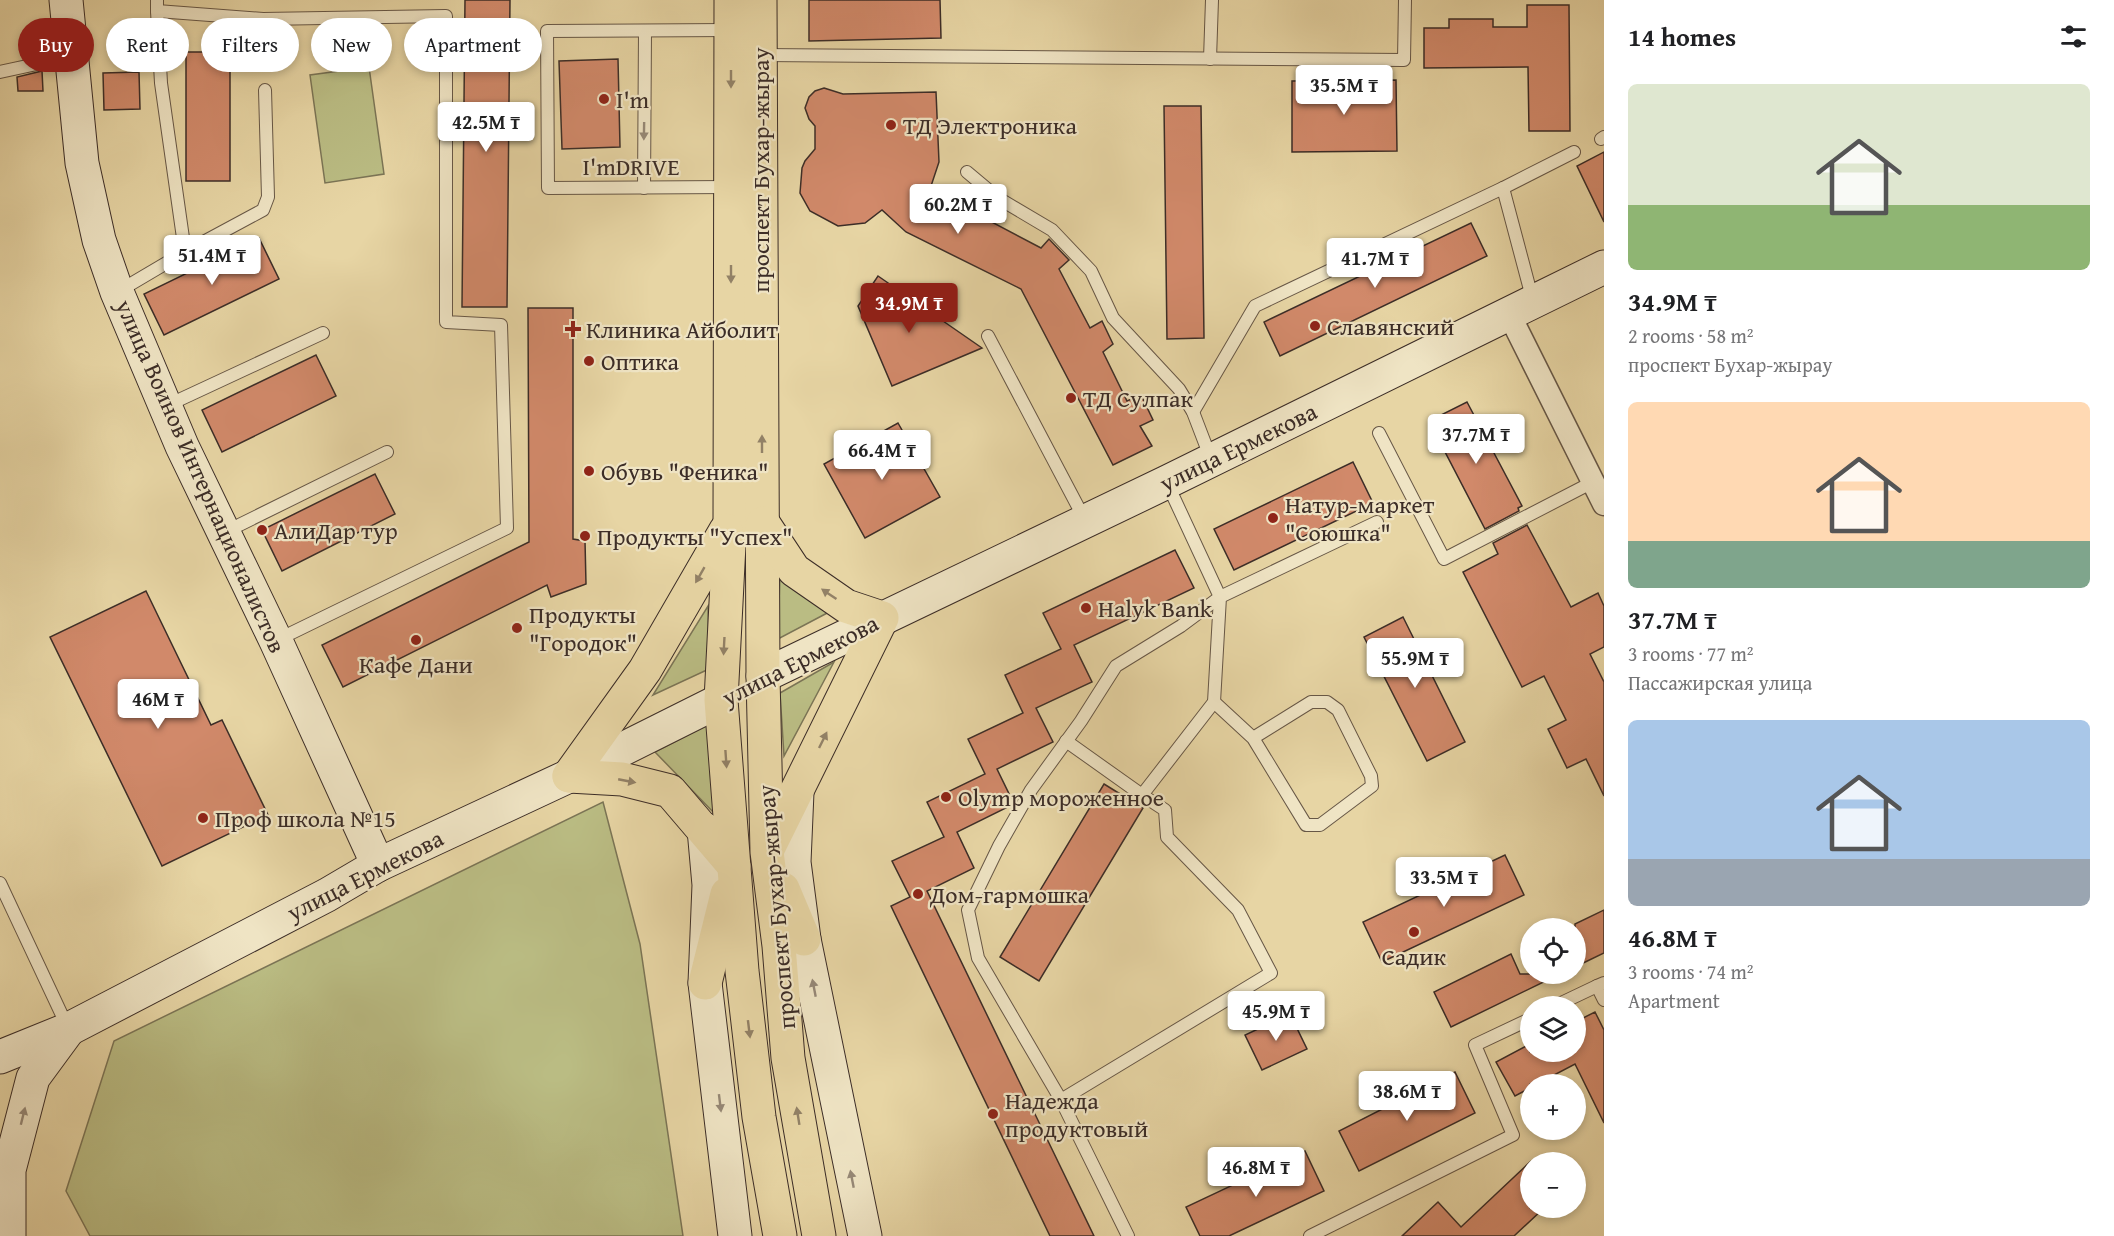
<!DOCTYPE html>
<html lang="en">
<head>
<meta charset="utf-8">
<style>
  :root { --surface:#fff; --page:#f6f6f6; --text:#202124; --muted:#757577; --accent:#8f2418 }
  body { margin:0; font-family:"Gentium Book Plus",serif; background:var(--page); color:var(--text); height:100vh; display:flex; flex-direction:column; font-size:22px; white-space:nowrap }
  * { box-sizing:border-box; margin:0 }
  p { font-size:20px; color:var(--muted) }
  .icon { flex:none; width:33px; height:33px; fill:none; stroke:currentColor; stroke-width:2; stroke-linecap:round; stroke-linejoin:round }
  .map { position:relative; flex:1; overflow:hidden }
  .side { display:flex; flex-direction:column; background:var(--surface); width:510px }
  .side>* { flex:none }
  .top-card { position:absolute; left:18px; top:18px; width:570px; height:54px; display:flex; gap:12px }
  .tools { position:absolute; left:1520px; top:918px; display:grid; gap:12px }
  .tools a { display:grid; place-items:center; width:66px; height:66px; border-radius:50%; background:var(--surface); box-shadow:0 3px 9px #0003; font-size:30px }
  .price { position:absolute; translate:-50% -51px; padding:0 14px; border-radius:6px; background:#fff; color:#222; font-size:20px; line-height:39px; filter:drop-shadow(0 2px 3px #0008) }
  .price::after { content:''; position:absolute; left:50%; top:36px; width:18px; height:14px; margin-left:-9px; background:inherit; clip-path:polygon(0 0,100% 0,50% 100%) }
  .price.selected { background:var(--accent); color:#fff }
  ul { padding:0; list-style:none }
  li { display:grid; align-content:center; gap:12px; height:318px; padding:0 24px }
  li span { display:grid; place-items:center; height:186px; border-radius:9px; color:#555 }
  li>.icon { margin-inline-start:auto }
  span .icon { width:108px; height:108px; fill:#fffc; stroke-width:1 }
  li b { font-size:26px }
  h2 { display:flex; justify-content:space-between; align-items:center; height:72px; padding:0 24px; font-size:26px }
  .chip { padding:0 21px; border-radius:27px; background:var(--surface); box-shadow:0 3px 9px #0003; font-size:21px; line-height:54px }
  .chip.selected { background:var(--accent); color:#fff }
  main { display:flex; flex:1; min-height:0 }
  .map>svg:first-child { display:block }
</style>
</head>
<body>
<main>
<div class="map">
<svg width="1604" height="1236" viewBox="0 0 1604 1236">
  <rect width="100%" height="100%" fill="#e7d5a4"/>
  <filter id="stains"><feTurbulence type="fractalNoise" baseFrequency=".00333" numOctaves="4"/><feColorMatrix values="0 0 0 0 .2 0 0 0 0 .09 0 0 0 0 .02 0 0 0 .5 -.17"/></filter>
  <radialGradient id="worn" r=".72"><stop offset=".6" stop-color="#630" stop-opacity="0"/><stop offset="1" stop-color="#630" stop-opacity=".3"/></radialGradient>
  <g fill="#babc83" stroke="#7b7455" stroke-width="1.5">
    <path d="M369,67l15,107 -59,9 -15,-108z"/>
    <path d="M780,570l51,41 -53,28z"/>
    <path d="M708,606l1,63 -56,26z"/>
    <path d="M834,662l-50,94 -4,-63z"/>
    <path d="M709,724l6,90 -60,-62z"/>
    <path d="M603,802l37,142 43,292h-593l-24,-45 48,-150z"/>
  </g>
  <g fill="#d1896a" stroke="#3c2d27" stroke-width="1.5">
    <path d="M465,0h45l-3,307h-45z"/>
    <path d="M809,0h131l1,38 -132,3z"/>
    <path d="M1527,5h42l1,126h-41l-1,-64 -104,1v-40h25v-9h44v8h34z"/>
    <rect x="186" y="52" width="44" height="129"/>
    <path d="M618,59l2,88 -58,2 -3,-88z"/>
    <path d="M42,71l1,20h-25l-1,-14z"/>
    <path d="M139,72l1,37 -36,1 -1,-37z"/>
    <path d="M1396,80l1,71 -105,1v-71z"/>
    <path d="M824,88l19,6 93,-2 3,70 -9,27 28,14 7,-15 22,11 4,4 -7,15 57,30 8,-9 20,21 -10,9 31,59 12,-7 11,23 -10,8 24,49 14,-6 12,25 -13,6 12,20 -39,19 -92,-176 -115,-57 -24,-22 -17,13 -27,3 -28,-15 -10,-18 2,-25 3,-7 10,-12v-23l-6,-7 -4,-11 4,-11 6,-6z"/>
    <path d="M1164,106h37l3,232 -37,1z"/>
    <path d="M1604,152v70l-27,-56z"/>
    <path d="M1471,223l16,33 -207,100 -16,-34z"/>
    <path d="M259,238l20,41 -115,56 -20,-41z"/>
    <path d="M878,276l104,72 -90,38 -34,-80z"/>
    <path d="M528,308h45v231l12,2 1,43 -35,13 -4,-12 -204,102 -21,-42 207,-103z"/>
    <path d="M316,355l20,41 -114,56 -20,-42z"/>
    <path d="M1467,402l55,104 -4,2 1,3 -34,18 -56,-108z"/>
    <path d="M898,423l42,74 -75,41 -41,-74z"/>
    <path d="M1353,462l20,41 -139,67 -20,-41z"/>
    <path d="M375,474l20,40 -113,57 -20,-41z"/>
    <path d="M1527,525l44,82 27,-14 6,13v41l-14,7 14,28v114l-18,-37 -19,9 -19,-39 18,-9 -22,-44 -22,11 -59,-115 35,-18 -5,-11z"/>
    <path d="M1175,550l19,38 -120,57 18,37 -56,26 17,34 -56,27 17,35 -57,28 17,36 -47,23 167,345h-44l-159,-330 19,-9 -18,-36 52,-24 -17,-35 58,-28 -17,-35 55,-26 -18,-38 56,-26 -18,-36z"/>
    <path d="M146,591l65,134 11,-5 46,95 -106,51 -112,-229z"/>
    <path d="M1403,617l62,125 -38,19 -63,-124z"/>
    <path d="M1104,784l39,24 -104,173 -39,-24z"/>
    <path d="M1505,855l19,40 -142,67 -19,-40z"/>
    <path d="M1604,910v43l-29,14v-43z"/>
    <path d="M1511,954l9,20h40l-109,53 -17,-35z"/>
    <path d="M1595,1012l9,18v93l-29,-59 -38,20h-7v4l-15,8 -19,-34 34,-18v8h45v-30z"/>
    <path d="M1290,1014l17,35 -45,21 -17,-35z"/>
    <path d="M1455,1072l20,41 -116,58 -20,-40z"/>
    <path d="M1305,1151l19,40 -95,45h-29l-14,-29z"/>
    <path d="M1530,1162v46h14l-30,28h-112l36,-34 23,25z"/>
  </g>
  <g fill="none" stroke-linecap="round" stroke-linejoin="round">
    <g stroke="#675746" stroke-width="14">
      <g id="lane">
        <path d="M157,0v11l106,8 183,-3v306l55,3 6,203 -230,112"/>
        <path d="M157,11l4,72 24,169 78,-42 5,-13 -3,-107"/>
        <path d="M730,30l-183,1 1,157 182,-1"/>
        <path d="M761,55l643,5 1,-60"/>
        <path d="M1210,59l2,-59"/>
        <path d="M0,72l69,-15"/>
        <path d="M1601,139l3,-2"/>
        <path d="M967,172l31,26 54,32 39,41 22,47 66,71 14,23 18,47"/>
        <path d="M644,188l1,-157"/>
        <path d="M1503,188l71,-36"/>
        <path d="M119,291l66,-39"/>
        <path d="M988,336l97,184"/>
        <path d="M166,406l157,-73"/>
        <path d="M1193,412l62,-106 248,-118 30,113"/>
        <path d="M1379,433l65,126 149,-77"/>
        <path d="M225,532l162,-80"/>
        <path d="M1214,702l39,36 53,87h14l52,-39 -1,-10 -33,-66 -11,-8h-16l-58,36"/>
        <path d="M1066,741l76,54 72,-93 6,-105 157,-75"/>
        <path d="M0,883l68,145"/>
        <path d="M1604,983l-7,3 7,14"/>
        <path d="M1555,1006l42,-20"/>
        <path d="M1061,1100l210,-127 -33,-63 -71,-73 -2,-27 -23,-15"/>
        <path d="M1128,1236l-67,-136 -83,-142 -10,-48 31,-64 32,-56 50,-69 35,-55 65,-40 39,-29 -53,-114"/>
        <path d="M1310,1236l203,-101 -38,-90 55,-26"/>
      </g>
    </g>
    <g stroke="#675746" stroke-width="25">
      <path id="street" d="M1509,314l95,190"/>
    </g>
    <g stroke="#3c2d27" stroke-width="35">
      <g id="secondary">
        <path d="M66,0l16,163 17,77 18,52 65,154 94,195 102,224"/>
        <path d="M763,676l404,-194 437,-215"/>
        <path d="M797,792l-3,70 10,77 61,297"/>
        <path d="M704,829l5,56 -4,98 30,253"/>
        <path d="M0,1057l69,-28 258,-134 51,-30 191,-89 152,-76"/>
        <path d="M9,1236v-66l24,-92 36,-49"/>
      </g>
    </g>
    <g stroke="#3c2d27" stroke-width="35">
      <g id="primary">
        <path d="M731,0l-1,525 -9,175 21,271 17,146 21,119"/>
        <path d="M760,0l3,676 4,176 12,94 9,112 31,178"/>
        <path d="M763,523l31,47 52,36 36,12 -114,231"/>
        <path d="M569,776l76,-106 81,-140"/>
        <path d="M569,776l53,3 48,12 64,75"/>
        <path d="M783,889l21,50"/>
        <path d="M705,983l22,-89"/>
      </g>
    </g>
    <use href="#lane" stroke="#efe4c4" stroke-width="12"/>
    <use href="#street" stroke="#efe4c4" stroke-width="22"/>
    <use href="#secondary" stroke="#efe4c4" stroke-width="33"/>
    <use href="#primary" stroke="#e7d5a4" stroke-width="33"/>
  </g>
  <defs><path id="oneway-solid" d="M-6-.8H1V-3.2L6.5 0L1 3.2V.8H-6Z" transform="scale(1.5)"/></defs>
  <g fill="#928166">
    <use href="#oneway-solid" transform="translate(731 79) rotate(90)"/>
    <use href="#oneway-solid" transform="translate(731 274) rotate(90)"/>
    <use href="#oneway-solid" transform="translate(762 444) rotate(-90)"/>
    <use href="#oneway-solid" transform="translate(700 575) rotate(120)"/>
    <use href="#oneway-solid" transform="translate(829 594) rotate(-146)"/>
    <use href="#oneway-solid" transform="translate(724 646) rotate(93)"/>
    <use href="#oneway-solid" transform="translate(823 740) rotate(-64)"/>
    <use href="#oneway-solid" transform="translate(726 759) rotate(86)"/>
    <use href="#oneway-solid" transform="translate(627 781) rotate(11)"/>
    <use href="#oneway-solid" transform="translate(749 1029) rotate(83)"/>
    <use href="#oneway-solid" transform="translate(798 1116) rotate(-99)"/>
  </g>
  <g fill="#968876">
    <use href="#oneway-solid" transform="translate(644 131) rotate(91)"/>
    <use href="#oneway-solid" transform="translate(814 988) rotate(-101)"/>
    <use href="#oneway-solid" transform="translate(720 1103) rotate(83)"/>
    <use href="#oneway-solid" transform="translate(23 1116) rotate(-76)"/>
    <use href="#oneway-solid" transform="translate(852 1179) rotate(-101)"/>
  </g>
  <g fill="#8f2418" stroke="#efe4c4" stroke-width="2">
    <circle cx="604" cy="99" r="6"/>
    <circle cx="891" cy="125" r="6"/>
    <circle cx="1315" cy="326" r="6"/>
    <path d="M570 320h6v6h6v6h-6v6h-6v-6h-6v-6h6z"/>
    <circle cx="589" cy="361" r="6"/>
    <circle cx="1071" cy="398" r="6"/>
    <circle cx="589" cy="471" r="6"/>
    <circle cx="1273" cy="518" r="6"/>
    <circle cx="262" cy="530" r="6"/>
    <circle cx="585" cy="536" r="6"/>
    <circle cx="1086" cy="608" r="6"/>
    <circle cx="517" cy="628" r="6"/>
    <circle cx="416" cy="640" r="6"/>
    <circle cx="946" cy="797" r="6"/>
    <circle cx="203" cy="818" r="6"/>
    <circle cx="918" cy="894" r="6"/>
    <circle cx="1414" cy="932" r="6"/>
    <circle cx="993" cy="1114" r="6"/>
  </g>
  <g text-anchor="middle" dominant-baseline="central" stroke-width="4.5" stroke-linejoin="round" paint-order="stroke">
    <g font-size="24" fill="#3c2d27" stroke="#efe4c4" text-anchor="start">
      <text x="616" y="99">I'm</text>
      <text x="903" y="125">ТД Электроника</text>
      <text x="1327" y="326">Славянский</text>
      <text x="586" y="329">Клиника Айболит</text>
      <text x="601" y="361">Оптика</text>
      <text x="1083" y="398">ТД Сулпак</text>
      <text x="601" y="471">Обувь "Феника"</text>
      <text x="1285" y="504">Натур-маркет<tspan x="1285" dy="28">"Союшка"</tspan></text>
      <text x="274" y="530">АлиДар тур</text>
      <text x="597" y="536">Продукты "Успех"</text>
      <text x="1098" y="608">Halyk Bank</text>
      <text x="529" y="614">Продукты<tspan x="529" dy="28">"Городок"</tspan></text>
      <text x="416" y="664" text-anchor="middle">Кафе Дани</text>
      <text x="958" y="797">Olymp мороженное</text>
      <text x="215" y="818">Проф школа №15</text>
      <text x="930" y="894">Дом-гармошка</text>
      <text x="1414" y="956" text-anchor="middle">Садик</text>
      <text x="1005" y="1100">Надежда<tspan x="1005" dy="28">продуктовый</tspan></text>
    </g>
    <g font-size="24" fill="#3c2d27" stroke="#efe4c4">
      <text x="631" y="166">I'mDRIVE</text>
      <text transform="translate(760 170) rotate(-90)">проспект Бухар-жырау</text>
      <text transform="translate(1238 447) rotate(-26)">улица Ермекова</text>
      <text transform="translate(201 476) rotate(66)">улица Воинов Интернационалистов</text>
      <text transform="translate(800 660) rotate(-27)">улица Ермекова</text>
      <text transform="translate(365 875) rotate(-27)">улица Ермекова</text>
      <text transform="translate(776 907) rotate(-95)">проспект Бухар-жырау</text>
    </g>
  </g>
  <rect width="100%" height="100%" filter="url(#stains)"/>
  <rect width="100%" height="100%" fill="url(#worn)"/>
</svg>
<div class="tools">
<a><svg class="icon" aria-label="locate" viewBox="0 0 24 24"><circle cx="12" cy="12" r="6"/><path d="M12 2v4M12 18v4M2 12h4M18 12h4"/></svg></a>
<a><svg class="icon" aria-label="layers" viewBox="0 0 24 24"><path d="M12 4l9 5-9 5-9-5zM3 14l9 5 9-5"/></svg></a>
<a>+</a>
<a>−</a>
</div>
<b class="price" style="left:1344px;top:116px">35.5M ₸</b>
<b class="price" style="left:486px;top:153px">42.5M ₸</b>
<b class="price" style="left:958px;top:235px">60.2M ₸</b>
<b class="price" style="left:212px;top:286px">51.4M ₸</b>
<b class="price" style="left:1375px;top:289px">41.7M ₸</b>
<b class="price selected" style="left:909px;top:334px">34.9M ₸</b>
<b class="price" style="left:1476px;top:465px">37.7M ₸</b>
<b class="price" style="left:882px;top:481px">66.4M ₸</b>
<b class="price" style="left:1415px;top:689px">55.9M ₸</b>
<b class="price" style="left:158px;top:730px">46M ₸</b>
<b class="price" style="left:1444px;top:908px">33.5M ₸</b>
<b class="price" style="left:1276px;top:1042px">45.9M ₸</b>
<b class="price" style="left:1407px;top:1122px">38.6M ₸</b>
<b class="price" style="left:1256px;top:1198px">46.8M ₸</b>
<div class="top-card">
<a class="chip selected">Buy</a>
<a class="chip">Rent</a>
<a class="chip">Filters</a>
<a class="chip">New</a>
<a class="chip">Apartment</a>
</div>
</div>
<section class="side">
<h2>14 homes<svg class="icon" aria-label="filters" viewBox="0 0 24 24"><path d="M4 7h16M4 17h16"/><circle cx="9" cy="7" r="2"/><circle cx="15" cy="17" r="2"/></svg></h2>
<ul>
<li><span style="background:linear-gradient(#dfe7d0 65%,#8fb573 0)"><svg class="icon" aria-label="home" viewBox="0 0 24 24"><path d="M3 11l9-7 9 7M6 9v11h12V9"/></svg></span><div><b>34.9M ₸</b><p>2 rooms · 58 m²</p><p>проспект Бухар-жырау</p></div></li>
<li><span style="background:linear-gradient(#ffd9b3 75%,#7fa58c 0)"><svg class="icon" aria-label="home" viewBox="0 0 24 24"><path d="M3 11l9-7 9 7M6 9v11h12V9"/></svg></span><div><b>37.7M ₸</b><p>3 rooms · 77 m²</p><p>Пассажирская улица</p></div></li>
<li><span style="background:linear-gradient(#a9c7e8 75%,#9aa5b1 0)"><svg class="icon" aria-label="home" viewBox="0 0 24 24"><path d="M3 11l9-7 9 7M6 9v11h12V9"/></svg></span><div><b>46.8M ₸</b><p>3 rooms · 74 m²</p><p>Apartment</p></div></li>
</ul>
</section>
</main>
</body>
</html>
